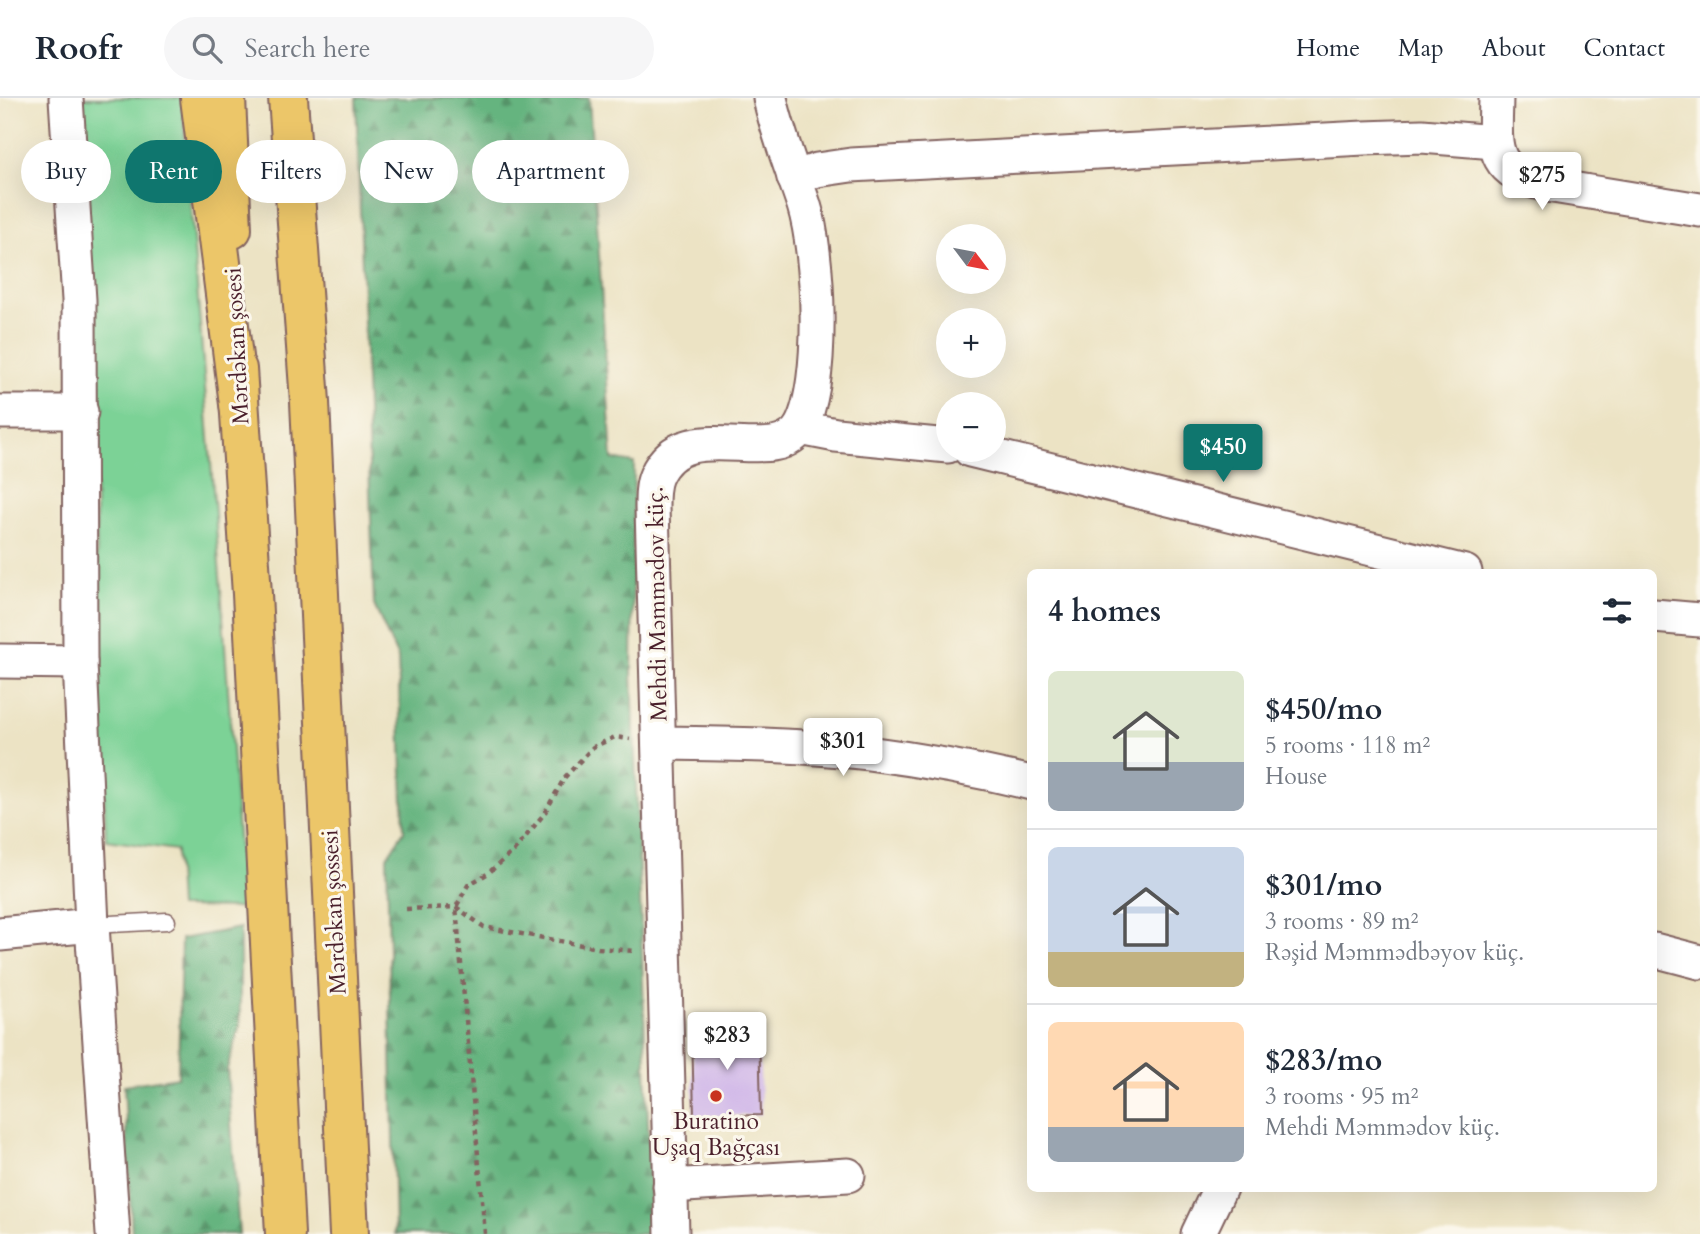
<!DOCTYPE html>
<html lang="en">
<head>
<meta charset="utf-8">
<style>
  :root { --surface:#fff; --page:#f6f6f7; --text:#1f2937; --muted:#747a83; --line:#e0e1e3; --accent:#0f766e }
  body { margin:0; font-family:Cardo,serif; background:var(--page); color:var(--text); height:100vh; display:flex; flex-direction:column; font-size:26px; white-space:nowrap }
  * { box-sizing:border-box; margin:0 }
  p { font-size:23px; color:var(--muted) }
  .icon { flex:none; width:38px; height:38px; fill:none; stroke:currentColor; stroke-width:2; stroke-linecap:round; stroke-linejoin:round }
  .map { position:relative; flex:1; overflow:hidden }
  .panel { position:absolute; left:1027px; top:471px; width:630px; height:623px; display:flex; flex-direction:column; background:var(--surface); border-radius:10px; box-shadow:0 7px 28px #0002 }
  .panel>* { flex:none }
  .guide { position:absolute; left:21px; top:42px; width:665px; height:63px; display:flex; gap:14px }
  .needle { width:46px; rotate:122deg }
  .controls { position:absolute; left:936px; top:126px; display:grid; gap:14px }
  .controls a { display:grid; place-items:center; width:70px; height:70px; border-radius:50%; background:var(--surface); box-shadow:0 7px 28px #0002; font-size:35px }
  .price { position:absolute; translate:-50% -60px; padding:0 16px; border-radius:7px; background:#fff; color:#222; font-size:23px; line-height:46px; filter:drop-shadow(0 2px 4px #0008) }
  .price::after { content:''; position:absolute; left:50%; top:42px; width:21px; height:16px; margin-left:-10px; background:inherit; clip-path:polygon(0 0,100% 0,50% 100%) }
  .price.current { background:var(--accent); color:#fff }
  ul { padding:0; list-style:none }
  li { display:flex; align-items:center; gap:21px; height:175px; padding:0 21px }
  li+li { border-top:2px solid var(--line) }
  li span { display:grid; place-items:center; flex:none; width:196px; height:140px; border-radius:10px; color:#555 }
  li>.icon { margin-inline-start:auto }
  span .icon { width:84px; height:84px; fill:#fffc; stroke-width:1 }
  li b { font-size:30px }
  h2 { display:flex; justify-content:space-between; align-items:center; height:84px; padding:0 21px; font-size:30px }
  .pill { padding:0 24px; border-radius:32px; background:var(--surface); box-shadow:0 7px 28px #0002; font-size:24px; line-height:63px }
  .pill.current { background:var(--accent); color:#fff }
  header { display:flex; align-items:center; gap:42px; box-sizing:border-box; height:98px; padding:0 35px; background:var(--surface); border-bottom:2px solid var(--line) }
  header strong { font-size:33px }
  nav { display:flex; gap:38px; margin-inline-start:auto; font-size:24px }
  .search { width:490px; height:63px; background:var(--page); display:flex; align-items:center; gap:18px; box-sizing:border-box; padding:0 24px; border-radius:38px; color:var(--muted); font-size:26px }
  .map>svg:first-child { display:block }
</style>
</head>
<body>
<header>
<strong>Roofr</strong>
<div class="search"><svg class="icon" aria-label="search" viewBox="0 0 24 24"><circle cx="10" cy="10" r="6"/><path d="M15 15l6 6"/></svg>Search here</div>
<nav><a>Home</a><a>Map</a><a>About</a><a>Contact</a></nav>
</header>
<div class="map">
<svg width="1700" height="1136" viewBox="0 0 1700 1136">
  <defs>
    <pattern id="forest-firs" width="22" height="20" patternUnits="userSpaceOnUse" patternTransform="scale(1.75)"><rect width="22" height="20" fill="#65b47f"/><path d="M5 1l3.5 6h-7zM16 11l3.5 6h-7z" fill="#559268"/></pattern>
  </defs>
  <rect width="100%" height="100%" fill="#fbf7ec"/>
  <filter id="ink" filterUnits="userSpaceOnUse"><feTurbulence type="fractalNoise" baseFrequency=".0143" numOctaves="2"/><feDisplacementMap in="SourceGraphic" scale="14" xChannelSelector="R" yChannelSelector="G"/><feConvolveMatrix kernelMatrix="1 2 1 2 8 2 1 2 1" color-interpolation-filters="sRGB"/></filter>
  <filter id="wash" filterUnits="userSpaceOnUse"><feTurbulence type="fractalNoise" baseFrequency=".00686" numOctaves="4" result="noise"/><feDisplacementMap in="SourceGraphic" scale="28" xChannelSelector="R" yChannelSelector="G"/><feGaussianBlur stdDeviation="1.57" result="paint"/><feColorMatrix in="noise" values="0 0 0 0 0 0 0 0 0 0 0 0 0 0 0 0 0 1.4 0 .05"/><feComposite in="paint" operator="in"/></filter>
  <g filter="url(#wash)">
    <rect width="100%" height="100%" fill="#ece3c4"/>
    <path fill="#7cd296" stroke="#637860" stroke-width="2" d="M82,0h100l40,504 21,306 -64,-1 -3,-57 -70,-10 -7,-171 -5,-258z"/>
    <g fill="url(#forest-firs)" stroke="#586a55" stroke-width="2">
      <path d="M356,0h233l23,361 22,4 -2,210 20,561h-257l-8,-377 17,-26 -6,-173 -24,-53z"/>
      <path d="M240,830v97l-13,44 12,165h-107l-8,-149 54,-8 3,-138z"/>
    </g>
    <g id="blocks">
      <path fill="#cdb2e8" d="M759,930l2,87 -67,1 -2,-86z"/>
    </g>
  </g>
  <g filter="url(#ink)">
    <use href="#blocks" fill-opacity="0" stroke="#836461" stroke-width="2"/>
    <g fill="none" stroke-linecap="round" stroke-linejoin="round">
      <g stroke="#836461" stroke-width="19">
        <path id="service" d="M92,827l75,-4"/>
      </g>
      <g stroke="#836461" stroke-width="37">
        <g id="minor">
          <path d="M66,0l13,202 1,362 12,263 21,309"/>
          <path d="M1496,0c-1,51 -7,73 51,87l153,25"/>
          <path d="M794,80l23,-8 34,-5 513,-27 58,-2 73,6"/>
          <path d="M0,314h81"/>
          <path d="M800,330l36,7 112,11"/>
          <path d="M970,352l495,122"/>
          <path d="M1654,518l46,4"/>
          <path d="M0,563l80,1"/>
          <path d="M659,645c70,1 139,1 209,10 54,7 109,17 163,30"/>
          <path d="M0,836l92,-9"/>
          <path d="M1654,852l46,12"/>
          <path d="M670,1088l178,-11"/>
          <path d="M672,1136l-20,-727c0,-10 0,-22 4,-31 28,-65 120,-4 145,-50 24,-45 18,-173 3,-221 -12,-36 -26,-70 -34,-107"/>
          <path d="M1198,1136l22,-46"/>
        </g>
      </g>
      <g stroke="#836461" stroke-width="42">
        <g id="primary">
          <path d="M226,0l6,131"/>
          <path d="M288,0l22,304 39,832"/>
          <path d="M237,271l15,225 33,640"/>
        </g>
      </g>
      <g stroke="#836461" stroke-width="42">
        <path id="motorway" d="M200,0l39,306"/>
      </g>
      <g stroke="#836461" stroke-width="4.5" stroke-dasharray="5 5" stroke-linecap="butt">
        <path d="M406,811l50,-2 28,20 114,21 37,3"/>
        <path d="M485,1136l-29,-327 12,-22 19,-11 27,-23 30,-37 21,-37 28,-30 22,-10 15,2"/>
      </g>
      <use href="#service" stroke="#fff" stroke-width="16"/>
      <use href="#minor" stroke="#fff" stroke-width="33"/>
      <use href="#primary" stroke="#ecc669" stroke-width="38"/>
      <use href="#motorway" stroke="#ecc669" stroke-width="38"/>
    </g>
  </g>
  <circle fill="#c8321e" stroke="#fbf7ec" stroke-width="2.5" cx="716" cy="998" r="7"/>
  <g text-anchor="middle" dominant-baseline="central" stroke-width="6" stroke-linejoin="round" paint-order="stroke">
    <g font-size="23" fill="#4a1f2b" stroke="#fbf7ec">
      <text transform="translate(237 248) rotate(-93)">Mərdəkan şosesi</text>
      <text transform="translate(657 506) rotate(-91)">Mehdi Məmmədov küç.</text>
      <text transform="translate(334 814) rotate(-93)">Mərdəkan şossesi</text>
    </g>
    <g font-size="23" fill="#4a1f2b" stroke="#fbf7ec">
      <text x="716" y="1023">Buratino<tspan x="716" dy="26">Uşaq Bağçası</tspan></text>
    </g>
  </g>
</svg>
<div class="controls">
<a><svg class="needle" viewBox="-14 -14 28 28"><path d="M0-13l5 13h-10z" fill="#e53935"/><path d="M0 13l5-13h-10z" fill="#747a83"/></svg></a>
<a>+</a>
<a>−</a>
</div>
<b class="price" style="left:1542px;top:114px">$275</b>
<b class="price current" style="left:1223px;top:386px">$450</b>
<b class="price" style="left:843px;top:680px">$301</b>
<b class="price" style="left:727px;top:974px">$283</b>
<div class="guide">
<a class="pill">Buy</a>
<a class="pill current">Rent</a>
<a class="pill">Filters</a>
<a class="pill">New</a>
<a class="pill">Apartment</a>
</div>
<section class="panel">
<h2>4 homes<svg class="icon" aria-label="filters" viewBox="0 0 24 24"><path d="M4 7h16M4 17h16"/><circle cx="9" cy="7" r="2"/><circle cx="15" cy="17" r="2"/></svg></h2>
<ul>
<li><span style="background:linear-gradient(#dfe7d0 65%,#9aa5b1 0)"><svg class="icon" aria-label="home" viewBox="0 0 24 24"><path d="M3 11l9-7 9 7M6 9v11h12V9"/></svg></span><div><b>$450/mo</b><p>5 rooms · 118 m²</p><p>House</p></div></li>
<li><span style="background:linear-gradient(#c9d6e8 75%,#c2b280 0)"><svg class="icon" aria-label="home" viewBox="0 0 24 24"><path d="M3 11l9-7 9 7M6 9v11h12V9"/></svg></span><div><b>$301/mo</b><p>3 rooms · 89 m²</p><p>Rəşid Məmmədbəyov küç.</p></div></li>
<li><span style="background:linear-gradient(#ffd9b3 75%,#9aa5b1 0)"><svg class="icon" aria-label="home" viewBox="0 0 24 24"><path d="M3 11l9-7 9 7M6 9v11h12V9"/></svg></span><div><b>$283/mo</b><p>3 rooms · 95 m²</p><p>Mehdi Məmmədov küç.</p></div></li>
</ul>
</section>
</div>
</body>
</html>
